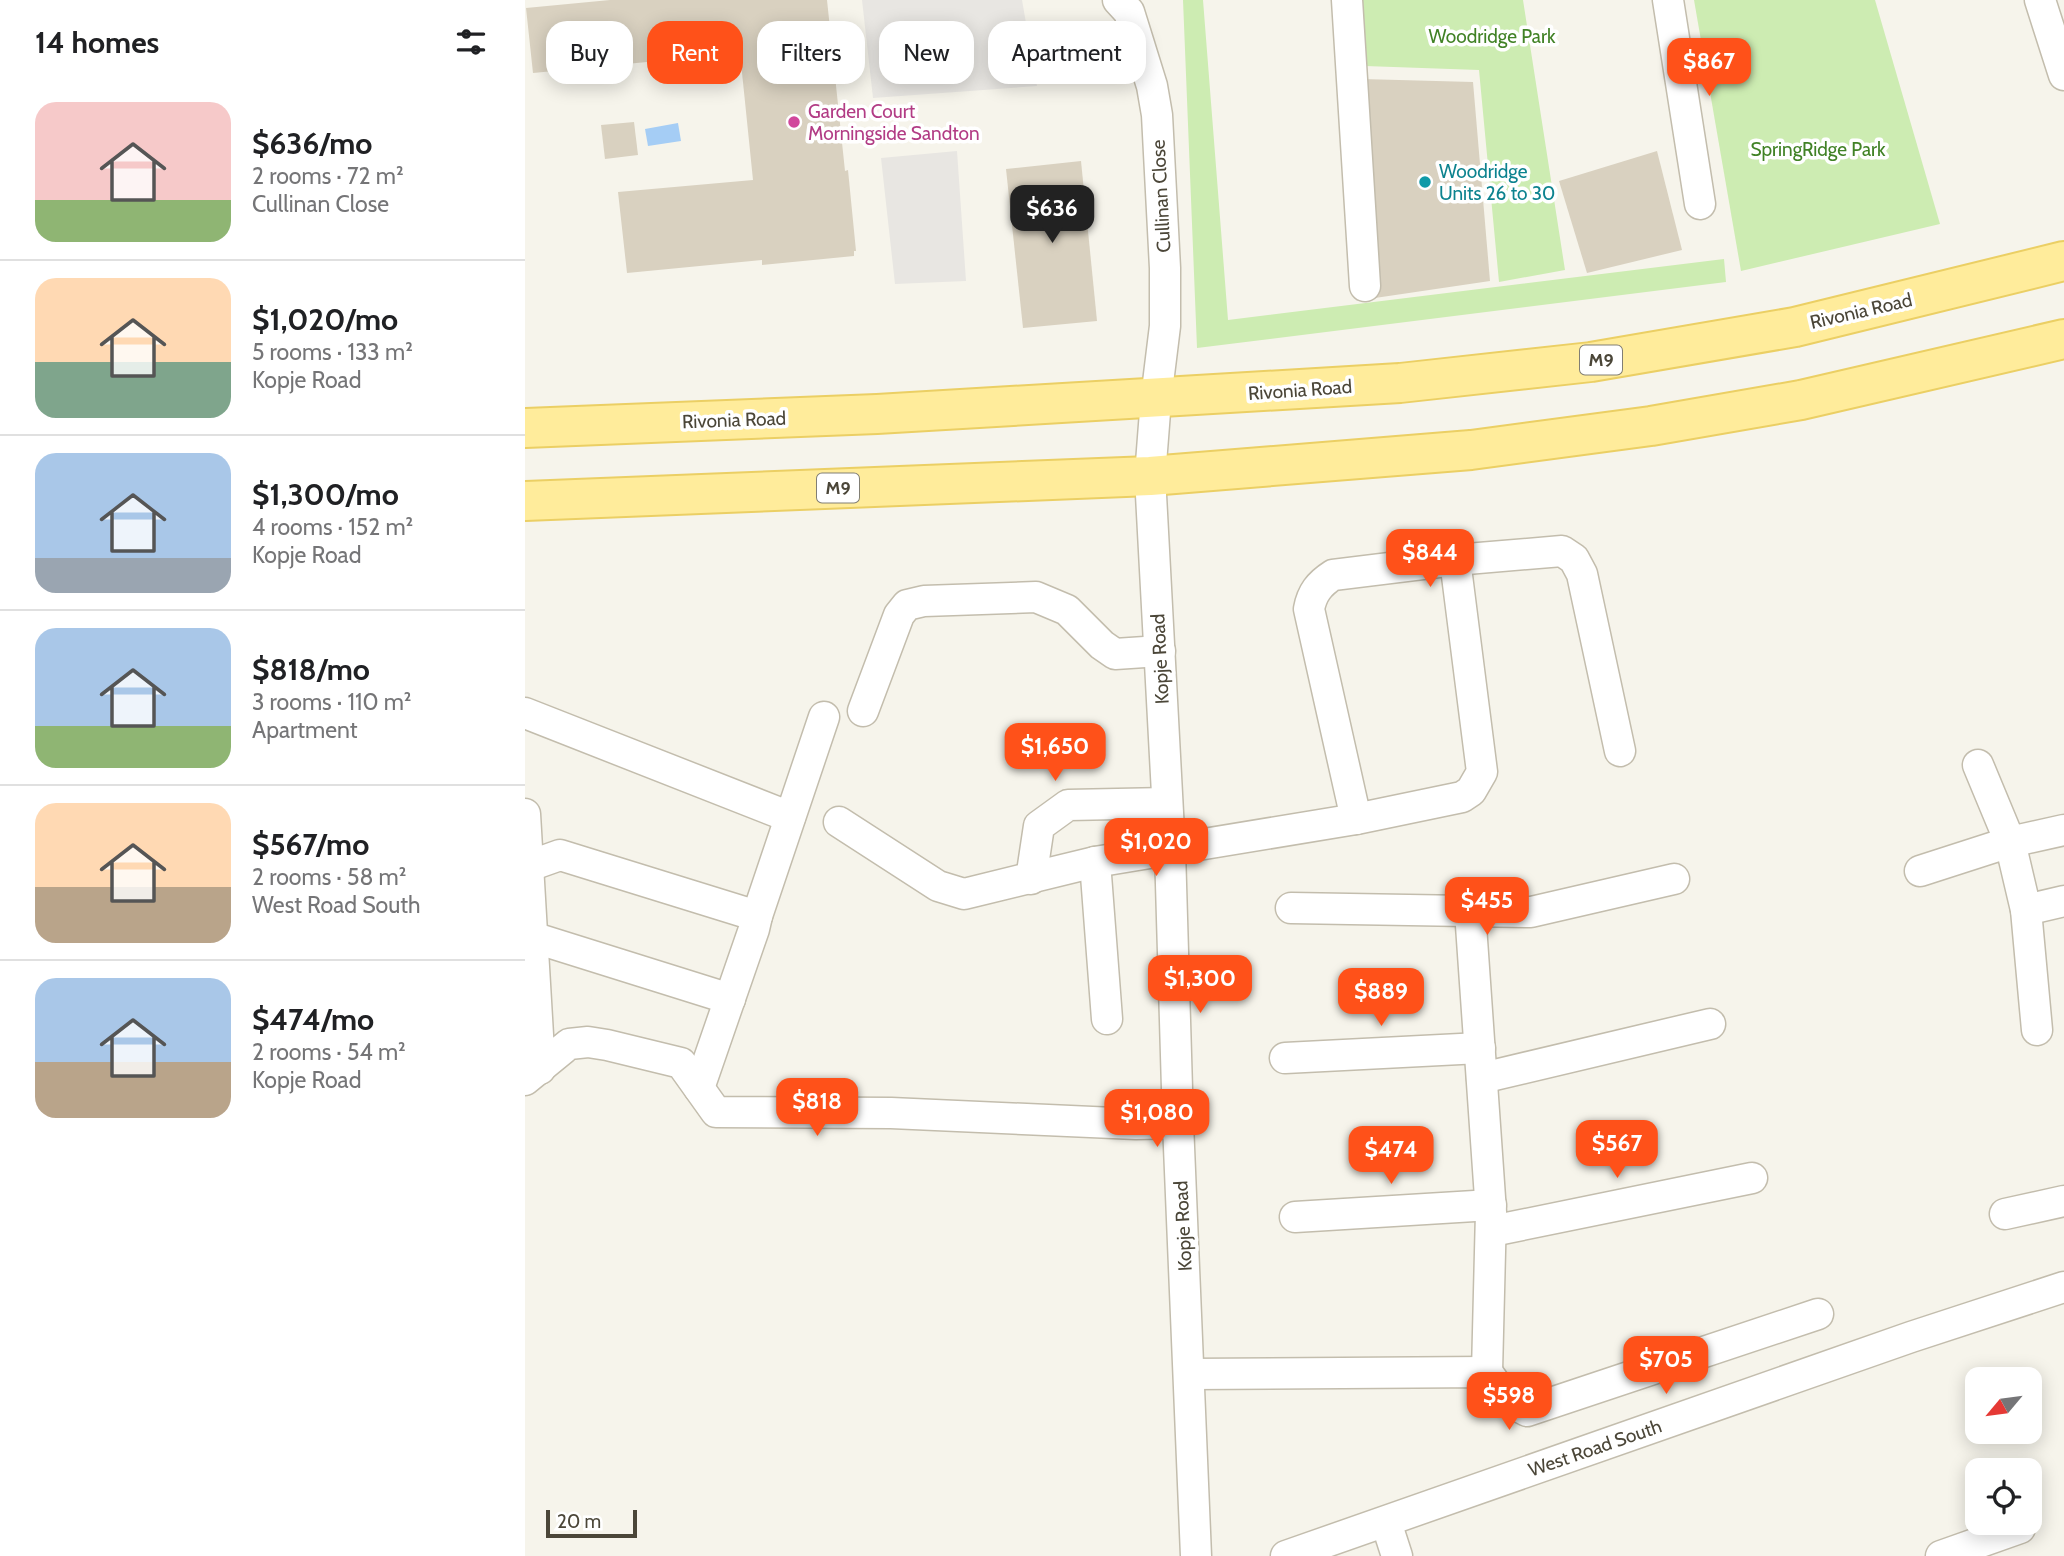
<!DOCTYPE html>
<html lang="en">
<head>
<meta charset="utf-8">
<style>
  :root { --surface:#fff; --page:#f2f2f2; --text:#202124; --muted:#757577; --line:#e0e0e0; --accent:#ff5119 }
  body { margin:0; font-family:Cabin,sans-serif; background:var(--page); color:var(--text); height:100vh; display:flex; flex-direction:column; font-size:26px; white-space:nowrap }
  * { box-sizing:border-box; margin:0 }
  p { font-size:23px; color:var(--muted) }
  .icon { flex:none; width:38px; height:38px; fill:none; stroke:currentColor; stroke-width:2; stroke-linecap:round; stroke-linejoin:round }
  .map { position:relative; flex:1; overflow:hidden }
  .panel { display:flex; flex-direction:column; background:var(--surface); width:525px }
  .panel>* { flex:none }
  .guide { position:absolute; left:21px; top:21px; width:665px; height:63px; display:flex; gap:14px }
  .needle { width:46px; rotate:241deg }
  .buttons { position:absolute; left:1440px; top:1367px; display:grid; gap:14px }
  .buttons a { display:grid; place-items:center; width:77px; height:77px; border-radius:14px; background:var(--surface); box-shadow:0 4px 18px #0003; font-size:35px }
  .scale { position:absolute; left:21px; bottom:18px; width:91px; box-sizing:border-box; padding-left:7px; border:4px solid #4b4638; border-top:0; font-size:19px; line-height:24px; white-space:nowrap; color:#4b4638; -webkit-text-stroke:5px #fff; paint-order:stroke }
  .price { position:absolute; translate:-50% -60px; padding:0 16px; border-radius:14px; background:var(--accent); color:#fff; font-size:23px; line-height:46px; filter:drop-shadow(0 2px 4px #0008) }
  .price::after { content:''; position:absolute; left:50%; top:42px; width:21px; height:16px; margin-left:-10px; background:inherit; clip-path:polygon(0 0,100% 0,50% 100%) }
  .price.selected { background:#222; color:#fff }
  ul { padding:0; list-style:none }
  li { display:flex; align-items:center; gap:21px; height:175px; padding:0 35px }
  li+li { border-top:2px solid var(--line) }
  li span { display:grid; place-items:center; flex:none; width:196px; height:140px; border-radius:21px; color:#555 }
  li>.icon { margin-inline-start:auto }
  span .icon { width:84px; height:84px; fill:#fffc; stroke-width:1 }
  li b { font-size:30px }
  h2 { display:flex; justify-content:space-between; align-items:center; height:84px; padding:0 35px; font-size:30px }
  .tag { padding:0 24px; border-radius:21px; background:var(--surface); box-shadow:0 4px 18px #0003; font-size:24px; line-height:63px }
  .tag.selected { background:var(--accent); color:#fff }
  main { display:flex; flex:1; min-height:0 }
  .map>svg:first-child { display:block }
</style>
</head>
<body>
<main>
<section class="panel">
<h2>14 homes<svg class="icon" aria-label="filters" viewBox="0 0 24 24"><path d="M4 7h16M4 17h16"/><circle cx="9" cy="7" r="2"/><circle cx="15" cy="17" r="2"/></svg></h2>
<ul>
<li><span style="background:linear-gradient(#f6c9c9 70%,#8fb573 0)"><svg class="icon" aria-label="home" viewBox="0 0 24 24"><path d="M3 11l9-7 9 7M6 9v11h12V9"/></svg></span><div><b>$636/mo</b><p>2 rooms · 72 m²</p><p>Cullinan Close</p></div></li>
<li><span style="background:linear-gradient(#ffd9b3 60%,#7fa58c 0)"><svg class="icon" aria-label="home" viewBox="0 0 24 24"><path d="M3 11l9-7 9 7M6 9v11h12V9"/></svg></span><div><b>$1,020/mo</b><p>5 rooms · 133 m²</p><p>Kopje Road</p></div></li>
<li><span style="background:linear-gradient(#a9c7e8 75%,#9aa5b1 0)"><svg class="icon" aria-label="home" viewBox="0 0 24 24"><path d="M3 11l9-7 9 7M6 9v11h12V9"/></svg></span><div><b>$1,300/mo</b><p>4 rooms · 152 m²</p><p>Kopje Road</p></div></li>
<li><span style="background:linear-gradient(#a9c7e8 70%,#8fb573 0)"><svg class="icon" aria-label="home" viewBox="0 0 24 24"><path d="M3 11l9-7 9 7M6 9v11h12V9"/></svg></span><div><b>$818/mo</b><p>3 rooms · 110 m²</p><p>Apartment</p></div></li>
<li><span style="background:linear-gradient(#ffd9b3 60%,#b9a48a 0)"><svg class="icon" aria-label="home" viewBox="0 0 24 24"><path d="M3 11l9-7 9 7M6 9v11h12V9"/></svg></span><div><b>$567/mo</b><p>2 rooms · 58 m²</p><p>West Road South</p></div></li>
<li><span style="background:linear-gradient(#a9c7e8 60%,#b9a48a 0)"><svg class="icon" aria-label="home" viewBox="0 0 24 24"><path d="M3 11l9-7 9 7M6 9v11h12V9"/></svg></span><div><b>$474/mo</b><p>2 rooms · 54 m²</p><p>Kopje Road</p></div></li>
</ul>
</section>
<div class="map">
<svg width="1539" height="1556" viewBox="0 0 1539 1556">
  <rect width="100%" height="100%" fill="#f6f4eb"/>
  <g fill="#cdecb2">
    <path d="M658,0h20l25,320 496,-61 2,23 -529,66z"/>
    <path d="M835,0h163l42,270 -66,12 -20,-212 -114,-4z"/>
    <path d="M1169,0h181l65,224 -199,47z"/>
  </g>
  <g fill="#e8e6e2">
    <path d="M337,0h160l15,86 -164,12z"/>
    <path d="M432,151l9,130 -71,3 -14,-126z"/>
  </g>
  <path fill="#a5cdf5" d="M153,123l3,18 -33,5 -3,-17z"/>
  <g fill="#d9d1c0">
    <path d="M85,0h217l18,171 3,-1 8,81h-2v5l-92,9v-5l-135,13 -9,-81 135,-12 -13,-127 -207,20 -7,-65z"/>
    <path d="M837,79l111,3 17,199 -115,17z"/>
    <path d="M109,122l4,33 -33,4 -4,-34z"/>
    <path d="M1132,151l25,99 -95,23 -28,-92z"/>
    <path d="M556,161l16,160 -74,7 -17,-159z"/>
  </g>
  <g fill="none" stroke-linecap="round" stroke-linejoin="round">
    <g stroke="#c3bdad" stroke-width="33">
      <g id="minor">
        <path d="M593,0l11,12 23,74 5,29 8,153v58l-9,73 -6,77 20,374 8,273 18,433"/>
        <path d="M822,0l18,286"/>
        <path d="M1143,0l32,204"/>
        <path d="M1515,0l24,75"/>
        <path d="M338,711l36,-96 8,-10 17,-4 112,-4 31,13 35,35 13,9 45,-3"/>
        <path d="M0,713l265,104"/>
        <path d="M1453,765l32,77 16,68 11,120"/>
        <path d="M0,814l15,255"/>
        <path d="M831,819l-47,-210c3,-16 10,-25 24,-34l122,-15 107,-9 12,8 8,15 38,177"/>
        <path d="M314,822l99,64 26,8 131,-32 261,-43 106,-22 9,-6 11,-19 -27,-212"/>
        <path d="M570,862l12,157"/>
        <path d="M4,866l31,-11 197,61 -3,13 -55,159"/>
        <path d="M1395,871l90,-29 54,-12"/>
        <path d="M506,879l8,-53 29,-21 99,-2"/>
        <path d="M766,908l240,4 143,-33"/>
        <path d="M1501,910l38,-9"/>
        <path d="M945,911l21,301 -4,160"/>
        <path d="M232,916l67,-199"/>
        <path d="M7,937l198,62"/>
        <path d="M760,1058l195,-10"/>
        <path d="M957,1078l228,-54"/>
        <path d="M0,1080l44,-36 19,-2 19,3 74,18 35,49 175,1 245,11 42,-1"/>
        <path d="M1480,1214l59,-13"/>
        <path d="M770,1217l196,-12"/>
        <path d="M967,1231l260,-53"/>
        <path d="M665,1374l297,-2 21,29 19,10 291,-97"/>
        <path d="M861,1522l11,34"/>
        <path d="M761,1556l625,-219 153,-50"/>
        <path d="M1416,1556l79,-28"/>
      </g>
    </g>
    <g stroke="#ebcf64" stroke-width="42">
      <g id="major">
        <path d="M0,428l352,-14 523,-31 191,-21 204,-35 269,-66"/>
        <path d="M0,501l625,-25 321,-26 180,-24 150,-26 263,-61"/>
      </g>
    </g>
    <use href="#minor" stroke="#fff" stroke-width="30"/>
    <use href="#major" stroke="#ffec9b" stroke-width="38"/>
  </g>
  <circle fill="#d1479c" stroke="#fff" stroke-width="2.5" cx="269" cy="122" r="7"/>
  <circle fill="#0f9aa8" stroke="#fff" stroke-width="2.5" cx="900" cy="182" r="7"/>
  <g text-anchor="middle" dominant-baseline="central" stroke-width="7" stroke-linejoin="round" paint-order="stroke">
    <g fill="#fff" stroke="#817e74" stroke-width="2">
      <rect x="1055" y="345.5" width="42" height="29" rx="5"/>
      <rect x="292" y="473.5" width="42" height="29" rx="5"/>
    </g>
    <g font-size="18" font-weight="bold" fill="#4b4638">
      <text x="1076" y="360">M9</text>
      <text x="313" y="488">M9</text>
    </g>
    <g font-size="19" fill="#418226" stroke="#fff">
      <text x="967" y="36">Woodridge Park</text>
      <text x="1293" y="149">SpringRidge Park</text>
    </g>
    <g font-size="19" fill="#b23c85" stroke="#fff" text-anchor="start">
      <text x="283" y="111">Garden Court<tspan x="283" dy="22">Morningside Sandton</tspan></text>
    </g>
    <g font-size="19" fill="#0d838f" stroke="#fff" text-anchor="start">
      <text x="914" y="171">Woodridge<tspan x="914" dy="22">Units 26 to 30</tspan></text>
    </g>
    <g font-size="19" fill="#4b4638" stroke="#fff">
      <text transform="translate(636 196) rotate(-93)">Cullinan Close</text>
      <text transform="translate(1336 311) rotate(-13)">Rivonia Road</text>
      <text transform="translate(775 390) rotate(-4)">Rivonia Road</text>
      <text transform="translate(209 420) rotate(-2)">Rivonia Road</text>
      <text transform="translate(635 659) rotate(-93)">Kopje Road</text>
      <text transform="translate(658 1226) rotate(-93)">Kopje Road</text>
      <text transform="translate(1070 1448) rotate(-19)">West Road South</text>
    </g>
  </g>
</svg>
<div class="buttons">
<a><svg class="needle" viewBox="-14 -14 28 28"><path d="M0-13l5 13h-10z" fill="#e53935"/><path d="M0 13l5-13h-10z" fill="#757577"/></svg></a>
<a><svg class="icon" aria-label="locate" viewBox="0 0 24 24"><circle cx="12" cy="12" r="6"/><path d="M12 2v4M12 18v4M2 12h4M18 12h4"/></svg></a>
</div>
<div class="scale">20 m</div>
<b class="price" style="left:1184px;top:98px">$867</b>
<b class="price selected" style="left:527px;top:245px">$636</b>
<b class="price" style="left:905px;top:589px">$844</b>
<b class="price" style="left:530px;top:783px">$1,650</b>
<b class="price" style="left:631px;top:878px">$1,020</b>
<b class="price" style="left:962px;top:937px">$455</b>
<b class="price" style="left:675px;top:1015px">$1,300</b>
<b class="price" style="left:856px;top:1028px">$889</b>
<b class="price" style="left:292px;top:1138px">$818</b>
<b class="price" style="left:632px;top:1149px">$1,080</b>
<b class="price" style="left:1092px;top:1180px">$567</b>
<b class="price" style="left:866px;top:1186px">$474</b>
<b class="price" style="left:1141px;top:1396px">$705</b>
<b class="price" style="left:984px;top:1432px">$598</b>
<div class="guide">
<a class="tag">Buy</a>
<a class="tag selected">Rent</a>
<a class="tag">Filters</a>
<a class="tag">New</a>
<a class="tag">Apartment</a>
</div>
</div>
</main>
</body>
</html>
